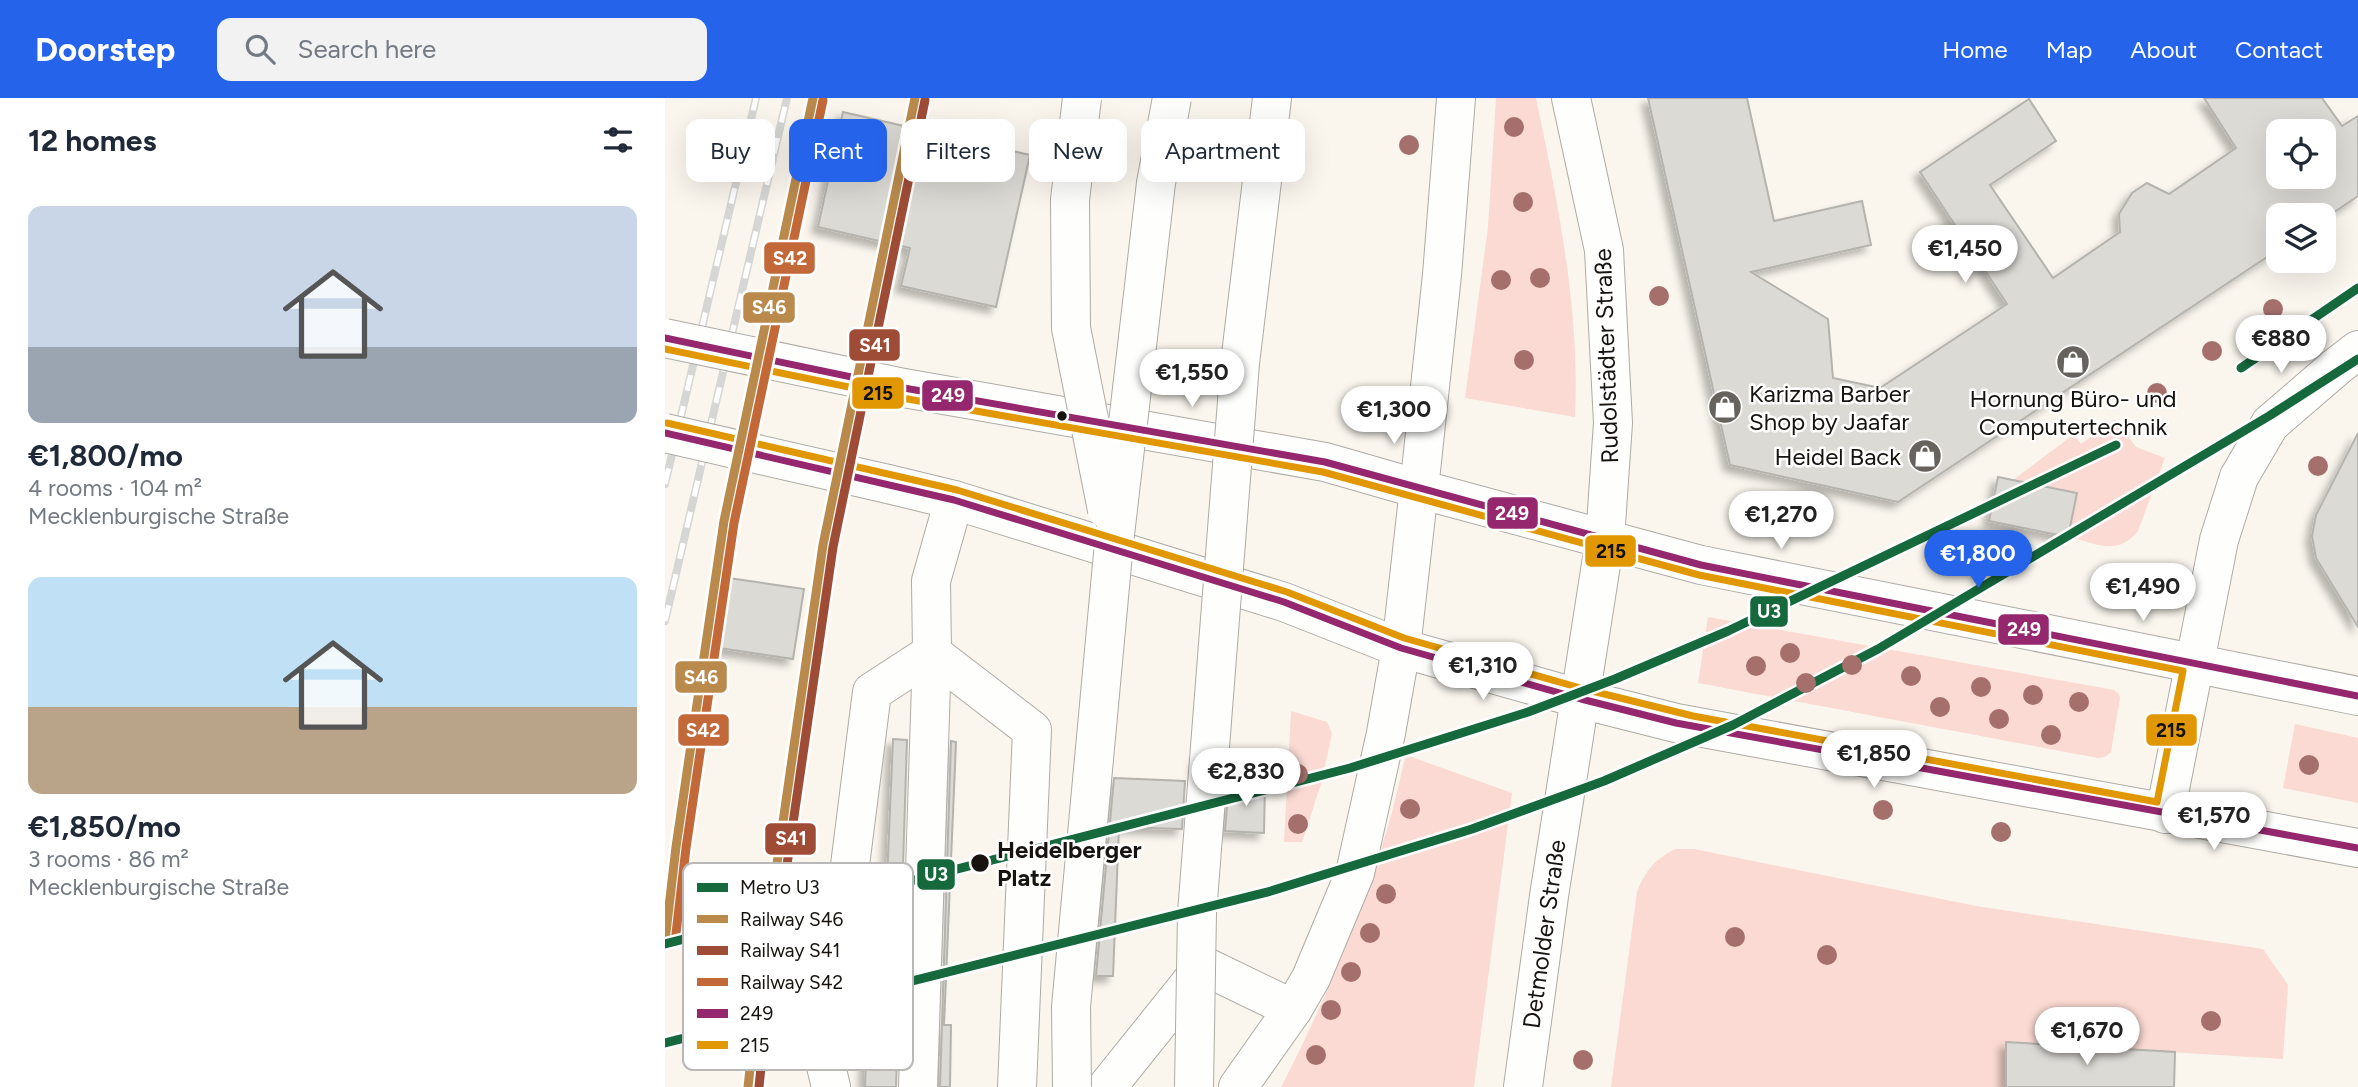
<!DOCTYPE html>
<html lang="en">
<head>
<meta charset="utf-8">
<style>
  :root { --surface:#fff; --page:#f2f2f3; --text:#1f2937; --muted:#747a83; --accent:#2563eb }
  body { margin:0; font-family:Figtree,sans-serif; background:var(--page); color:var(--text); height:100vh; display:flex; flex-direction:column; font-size:26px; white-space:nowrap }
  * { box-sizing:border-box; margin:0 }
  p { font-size:23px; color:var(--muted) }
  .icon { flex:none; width:38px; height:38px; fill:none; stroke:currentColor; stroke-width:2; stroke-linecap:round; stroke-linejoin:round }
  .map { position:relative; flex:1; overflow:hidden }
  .panel { display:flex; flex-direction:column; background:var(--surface); width:665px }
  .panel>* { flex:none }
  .banner { position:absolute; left:21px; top:21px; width:665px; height:63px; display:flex; gap:14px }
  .buttons { position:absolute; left:1601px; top:21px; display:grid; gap:14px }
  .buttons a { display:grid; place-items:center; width:70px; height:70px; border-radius:14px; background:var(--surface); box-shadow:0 7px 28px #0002; font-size:35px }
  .price { position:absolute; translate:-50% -60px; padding:0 16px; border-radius:24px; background:#fff; color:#222; font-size:23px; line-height:46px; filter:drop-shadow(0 2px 4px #0008) }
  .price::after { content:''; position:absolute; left:50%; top:42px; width:21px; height:16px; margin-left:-10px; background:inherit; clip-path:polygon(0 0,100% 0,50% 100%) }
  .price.active { background:var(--accent); color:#fff }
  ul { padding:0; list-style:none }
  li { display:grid; align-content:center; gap:14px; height:371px; padding:0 28px }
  li span { display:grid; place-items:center; height:217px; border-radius:14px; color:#555 }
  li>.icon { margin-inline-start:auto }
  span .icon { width:126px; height:126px; fill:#fffc; stroke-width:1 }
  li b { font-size:30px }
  h2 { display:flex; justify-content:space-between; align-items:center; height:84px; padding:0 28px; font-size:30px }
  .tag { padding:0 24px; border-radius:14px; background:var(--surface); box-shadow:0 7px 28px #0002; font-size:24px; line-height:63px }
  .tag.active { background:var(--accent); color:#fff }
  header { display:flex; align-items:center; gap:42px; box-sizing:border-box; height:98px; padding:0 35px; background:var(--accent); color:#fff }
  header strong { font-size:33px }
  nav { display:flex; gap:38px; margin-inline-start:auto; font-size:24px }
  .search { width:490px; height:63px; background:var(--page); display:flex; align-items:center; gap:18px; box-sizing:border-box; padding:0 24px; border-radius:14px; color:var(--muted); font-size:26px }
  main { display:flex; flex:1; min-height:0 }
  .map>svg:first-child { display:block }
</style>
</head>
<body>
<header>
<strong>Doorstep</strong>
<div class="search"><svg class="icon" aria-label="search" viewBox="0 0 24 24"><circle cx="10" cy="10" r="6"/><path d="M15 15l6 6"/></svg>Search here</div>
<nav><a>Home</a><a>Map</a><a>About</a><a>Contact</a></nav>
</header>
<main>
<section class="panel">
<h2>12 homes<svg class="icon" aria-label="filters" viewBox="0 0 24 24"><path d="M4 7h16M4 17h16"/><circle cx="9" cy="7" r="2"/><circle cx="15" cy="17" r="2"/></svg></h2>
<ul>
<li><span style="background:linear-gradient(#c9d6e8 65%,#9aa5b1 0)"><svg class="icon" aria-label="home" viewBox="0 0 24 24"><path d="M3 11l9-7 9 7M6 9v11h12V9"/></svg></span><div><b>€1,800/mo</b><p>4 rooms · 104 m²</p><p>Mecklenburgische Straße</p></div></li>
<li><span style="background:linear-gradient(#bfe0f5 60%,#b9a48a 0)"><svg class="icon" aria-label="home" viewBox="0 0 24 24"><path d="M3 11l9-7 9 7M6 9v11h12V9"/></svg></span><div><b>€1,850/mo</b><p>3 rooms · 86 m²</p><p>Mecklenburgische Straße</p></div></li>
</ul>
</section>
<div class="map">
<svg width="1693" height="989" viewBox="0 0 1693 989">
  <defs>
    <filter id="shadow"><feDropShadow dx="-6" dy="6" stdDeviation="3.5" flood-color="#0004"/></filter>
  </defs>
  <rect width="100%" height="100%" fill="#faf6ee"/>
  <g fill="#fadad2">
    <path d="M831,0h40c22,105 44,211 39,319l-110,-19 23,-171z"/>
    <path d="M1450,321l21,28 29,11 -27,73c-21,26 -42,12 -70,6l8,-43 -63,-14 61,-46 7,10z"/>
    <path d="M1043,519l406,73 5,4 1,4 -9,54 -6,5 -7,1 -400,-75z"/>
    <path d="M626,613l36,11 5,12 -11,50 -19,58h-18z"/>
    <path d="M1630,626l63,14v65l-75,-15z"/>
    <path d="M741,657l106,38 -38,294h-193c42,-81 78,-166 105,-254 8,-25 13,-52 20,-78z"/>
    <path d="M1010,751h19l282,57 287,43 25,36 -5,74 -276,-17 -1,45h-395l26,-195c8,-21 18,-33 38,-43z"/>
  </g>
  <g fill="#dcdad5" stroke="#b4b3ad" stroke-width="2" fill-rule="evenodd" filter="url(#shadow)">
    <path d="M983,0h99l27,123 88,-20 9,44 -120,27 77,47 5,59 47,10 127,-84 -87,-132 109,-73 27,42 -66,44 63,93 67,-46 -1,-18 13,-21 15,-10 22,11 67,-46 -32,-50h118l20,28 16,-10v80l-34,23v-4h-45v34l-381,253 -168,-37zM1614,33h45v46h-45z"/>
    <path d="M178,14l187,43 -34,152 -95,-21 9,-38 -92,-21z"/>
    <path d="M1693,335v194l-42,-69 -4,-22 4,-21z"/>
    <path d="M1333,379l79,16 -9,44 -79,-16z"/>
    <path d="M64,480l75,11 -11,70 -74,-11z"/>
    <path d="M228,641l14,1 -11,347h-31l3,-75h-12l15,-85 14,1z"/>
    <path d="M286,643l5,1 -12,283h7l-1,62h-10z"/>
    <path d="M449,680l71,3 -3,48 -63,-2 -6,149h-17z"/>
    <path d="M564,684l36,2 -1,49 -39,-2z"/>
    <path d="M1341,944l169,10 -1,35h-168z"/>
  </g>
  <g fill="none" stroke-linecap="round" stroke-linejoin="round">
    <g stroke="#aeaba5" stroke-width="40">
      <g id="minor">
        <path d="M906,0l33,152 9,173 -8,116"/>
        <path d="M754,391l23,-214 14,-177"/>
        <path d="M289,402l-23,81 1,72 100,77 -15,357"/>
        <path d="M1500,716l54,-274 20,-63 31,-53 66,-57 22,-17"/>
        <path d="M166,989l-6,-25 47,-370 60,-39"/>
        <path d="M253,989l14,-434"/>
        <path d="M442,989l97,-121 89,43"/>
      </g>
    </g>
    <g stroke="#aeaba5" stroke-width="40">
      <g id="major">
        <path d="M239,290l421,74 94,27 282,76 657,131"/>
        <path d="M223,386l66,16 330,102 117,46 180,51 95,24 682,125"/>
        <path d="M573,989l55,-78 18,-31 44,-105 31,-140 15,-85 18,-159"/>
        <path d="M858,989l26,-191 56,-357"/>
      </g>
    </g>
    <g stroke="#aeaba5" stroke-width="40">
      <path id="highway" d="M575,265l32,-265"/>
    </g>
    <use href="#minor" stroke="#fefefc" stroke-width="38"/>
    <use href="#major" stroke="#fefefc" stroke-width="38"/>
    <use href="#highway" stroke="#fefefc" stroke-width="38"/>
    <g stroke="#d6d6d4" stroke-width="8">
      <g id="rail">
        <path d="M0,386l91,-386"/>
        <path d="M0,523l122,-523"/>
      </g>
    </g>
    <use href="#rail" stroke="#fff" stroke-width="5" stroke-dasharray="16" stroke-linecap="butt"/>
    <g stroke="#aeaba5" stroke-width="40" stroke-linecap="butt">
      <g id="major-bridge">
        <path d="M0,240l239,50"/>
        <path d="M0,335l223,51"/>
      </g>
    </g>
    <g stroke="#aeaba5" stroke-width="40" stroke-linecap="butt">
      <g id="highway-bridge">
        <path d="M417,0l-12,102 1,128 36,182"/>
        <path d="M407,989l-1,-80 43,-464 42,-360 16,-85"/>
        <path d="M529,989l3,-174 43,-550"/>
      </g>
    </g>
    <use href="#major-bridge" stroke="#fefefc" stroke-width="38"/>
    <use href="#highway-bridge" stroke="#fefefc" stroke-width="38"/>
    <g stroke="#fff" stroke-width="12">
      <g id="bus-1">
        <path d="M0,240l239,50 421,74 376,103 657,131"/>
        <path d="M0,335l289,67 330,102 117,46 180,51 95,24 682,125"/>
      </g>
    </g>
    <g stroke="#fff" stroke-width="12">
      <path id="bus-2" d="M0,251l237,49 421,74 376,103 484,96 -26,131 -464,-86 -109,-27 -180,-51 -117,-46 -330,-102 -290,-67"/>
    </g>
    <use href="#bus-1" stroke="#95276e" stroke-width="7"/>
    <use href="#bus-2" stroke="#e19702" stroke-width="7"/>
    <g stroke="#fff" stroke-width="14">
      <g id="rail-1">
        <path d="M0,843l11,-94 48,-326 89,-423"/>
        <path d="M83,989l11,-99 64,-443 92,-447"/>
      </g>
    </g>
    <g stroke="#fff" stroke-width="14">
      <path id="rail-2" d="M94,989l10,-98 64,-442 92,-447"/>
    </g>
    <g stroke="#fff" stroke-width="14">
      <path id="rail-3" d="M10,844l11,-94 48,-325 89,-423"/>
    </g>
    <use href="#rail-1" stroke="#ba8a4d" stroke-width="9"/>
    <use href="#rail-2" stroke="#9f4c37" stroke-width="9"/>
    <use href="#rail-3" stroke="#c36939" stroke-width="9"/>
    <g stroke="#fff" stroke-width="14">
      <g id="metro-1">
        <path d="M1576,270l117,-80"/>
        <path d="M0,846l685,-176 178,-56 87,-33 113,-48 388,-186"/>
        <path d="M0,945l606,-152 201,-62 132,-48 129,-56 145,-76 391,-233 89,-57"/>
      </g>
    </g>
    <use href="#metro-1" stroke="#16683d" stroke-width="9"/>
  </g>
  <g fill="#a5706c">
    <circle cx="849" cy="29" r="10"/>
    <circle cx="744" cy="47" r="10"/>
    <circle cx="858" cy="104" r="10"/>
    <circle cx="875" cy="180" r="10"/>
    <circle cx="836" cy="182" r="10"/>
    <circle cx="994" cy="198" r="10"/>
    <circle cx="1608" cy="211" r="10"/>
    <circle cx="1547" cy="253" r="10"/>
    <circle cx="859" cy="262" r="10"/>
    <circle cx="1492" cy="295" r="10"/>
    <circle cx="1653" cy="368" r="10"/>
    <circle cx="1125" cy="555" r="10"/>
    <circle cx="1187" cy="567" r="10"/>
    <circle cx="1091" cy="568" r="10"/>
    <circle cx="1246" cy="578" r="10"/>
    <circle cx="1141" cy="585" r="10"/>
    <circle cx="1316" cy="589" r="10"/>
    <circle cx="1368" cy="597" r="10"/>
    <circle cx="1414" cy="604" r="10"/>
    <circle cx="1275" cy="609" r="10"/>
    <circle cx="1334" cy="621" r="10"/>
    <circle cx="1386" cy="637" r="10"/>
    <circle cx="1644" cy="667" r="10"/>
    <circle cx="633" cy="676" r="10"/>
    <circle cx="745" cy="711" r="10"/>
    <circle cx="1218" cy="712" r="10"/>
    <circle cx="633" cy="726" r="10"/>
    <circle cx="1336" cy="734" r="10"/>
    <circle cx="721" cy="796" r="10"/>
    <circle cx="705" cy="835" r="10"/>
    <circle cx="1070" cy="839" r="10"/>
    <circle cx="1162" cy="857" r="10"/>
    <circle cx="686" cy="874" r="10"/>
    <circle cx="666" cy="912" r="10"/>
    <circle cx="1546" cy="923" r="10"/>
    <circle cx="651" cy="957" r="10"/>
    <circle cx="918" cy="962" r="10"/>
  </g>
  <defs>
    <g id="shop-disc" transform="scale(1.75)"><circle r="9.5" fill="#66635e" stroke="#fff"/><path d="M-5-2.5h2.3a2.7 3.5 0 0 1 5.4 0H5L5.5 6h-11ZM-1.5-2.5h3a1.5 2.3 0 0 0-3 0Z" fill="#fff"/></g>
  </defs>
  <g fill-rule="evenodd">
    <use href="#shop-disc" x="1408" y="264"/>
    <use href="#shop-disc" x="1060" y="309"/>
    <use href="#shop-disc" x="1260" y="358"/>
  </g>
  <g fill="#171410" stroke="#fff" stroke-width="2.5">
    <circle cx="397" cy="318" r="6"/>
    <circle cx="315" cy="765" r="10"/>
  </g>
  <g text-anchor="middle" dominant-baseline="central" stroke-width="5" stroke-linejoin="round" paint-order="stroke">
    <g font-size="24" fill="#171410" stroke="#fff">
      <text transform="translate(941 258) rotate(-92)">Rudolstädter Straße</text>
      <text transform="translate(879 836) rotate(-82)">Detmolder Straße</text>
    </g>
    <g font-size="24" fill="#171410" stroke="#fff" text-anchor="start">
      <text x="1084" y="295">Karizma Barber<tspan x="1084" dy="28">Shop by Jaafar</tspan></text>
      <text x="1408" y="300" text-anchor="middle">Hornung Büro- und<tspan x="1408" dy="28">Computertechnik</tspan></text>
      <text x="1236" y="358" text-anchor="end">Heidel Back</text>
    </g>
    <g font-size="24" font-weight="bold" fill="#171410" stroke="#fff" text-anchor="start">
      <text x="332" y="751">Heidelberger<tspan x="332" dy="28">Platz</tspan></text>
    </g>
  </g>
  <rect x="18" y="765" width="230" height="207" rx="10" fill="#fff" stroke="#b9b8b7" stroke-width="2"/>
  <rect x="32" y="785" width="31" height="9" fill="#16683d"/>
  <rect x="32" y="817" width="31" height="8" fill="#ba8a4d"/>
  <rect x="32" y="848" width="31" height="9" fill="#9f4c37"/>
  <rect x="32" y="880" width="31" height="8" fill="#c36939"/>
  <rect x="32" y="911" width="31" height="9" fill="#95276e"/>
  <rect x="32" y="943" width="31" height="8" fill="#e19702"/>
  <g font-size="19" fill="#171410">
    <text x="75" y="796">Metro U3</text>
    <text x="75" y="828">Railway S46</text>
    <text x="75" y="859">Railway S41</text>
    <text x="75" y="891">Railway S42</text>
    <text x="75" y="922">249</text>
    <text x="75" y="954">215</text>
  </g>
  <g stroke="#fff" stroke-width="2.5">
    <rect x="98" y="143" width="53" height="34" rx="7" fill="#c36939"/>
    <rect x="77" y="193" width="54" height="33" rx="7" fill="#ba8a4d"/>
    <rect x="183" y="230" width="53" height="34" rx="7" fill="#9f4c37"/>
    <rect x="186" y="278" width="54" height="34" rx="7" fill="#e19702"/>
    <rect x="256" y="281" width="53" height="33" rx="7" fill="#95276e"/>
    <rect x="821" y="398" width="53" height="34" rx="7" fill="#95276e"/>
    <rect x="919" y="436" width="53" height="34" rx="7" fill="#e19702"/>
    <rect x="1084" y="497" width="40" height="33" rx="7" fill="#16683d"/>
    <rect x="1332" y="515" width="53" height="33" rx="7" fill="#95276e"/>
    <rect x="9" y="562" width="54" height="34" rx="7" fill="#ba8a4d"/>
    <rect x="12" y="615" width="53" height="34" rx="7" fill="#c36939"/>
    <rect x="1480" y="615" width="53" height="34" rx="7" fill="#e19702"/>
    <rect x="99" y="724" width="53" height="34" rx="7" fill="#9f4c37"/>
    <rect x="251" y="760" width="40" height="33" rx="7" fill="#16683d"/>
  </g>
  <g font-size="19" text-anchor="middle" font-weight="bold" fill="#fff">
    <text x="125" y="167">S42</text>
    <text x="104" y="216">S46</text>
    <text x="210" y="254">S41</text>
    <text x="283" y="304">249</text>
    <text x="847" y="422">249</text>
    <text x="1104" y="520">U3</text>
    <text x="1359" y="538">249</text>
    <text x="36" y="586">S46</text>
    <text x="38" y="639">S42</text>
    <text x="126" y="747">S41</text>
    <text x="271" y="783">U3</text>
  </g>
  <g font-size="19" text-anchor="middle" font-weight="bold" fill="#111">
    <text x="213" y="302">215</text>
    <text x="946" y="460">215</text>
    <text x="1506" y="639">215</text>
  </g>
</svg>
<div class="buttons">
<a><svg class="icon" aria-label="locate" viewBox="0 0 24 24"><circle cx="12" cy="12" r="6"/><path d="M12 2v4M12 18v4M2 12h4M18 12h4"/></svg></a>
<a><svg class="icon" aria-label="layers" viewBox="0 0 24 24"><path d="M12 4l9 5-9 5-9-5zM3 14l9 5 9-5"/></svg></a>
</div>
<b class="price" style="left:1300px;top:187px">€1,450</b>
<b class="price" style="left:1616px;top:277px">€880</b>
<b class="price" style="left:527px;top:311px">€1,550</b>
<b class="price" style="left:729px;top:348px">€1,300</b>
<b class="price" style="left:1116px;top:453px">€1,270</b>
<b class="price active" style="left:1313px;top:492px">€1,800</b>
<b class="price" style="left:1478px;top:525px">€1,490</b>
<b class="price" style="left:818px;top:604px">€1,310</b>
<b class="price" style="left:1209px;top:692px">€1,850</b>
<b class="price" style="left:581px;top:710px">€2,830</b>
<b class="price" style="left:1549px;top:754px">€1,570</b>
<b class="price" style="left:1422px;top:969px">€1,670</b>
<div class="banner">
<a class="tag">Buy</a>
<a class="tag active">Rent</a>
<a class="tag">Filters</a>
<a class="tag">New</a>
<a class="tag">Apartment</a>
</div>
</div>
</main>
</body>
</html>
